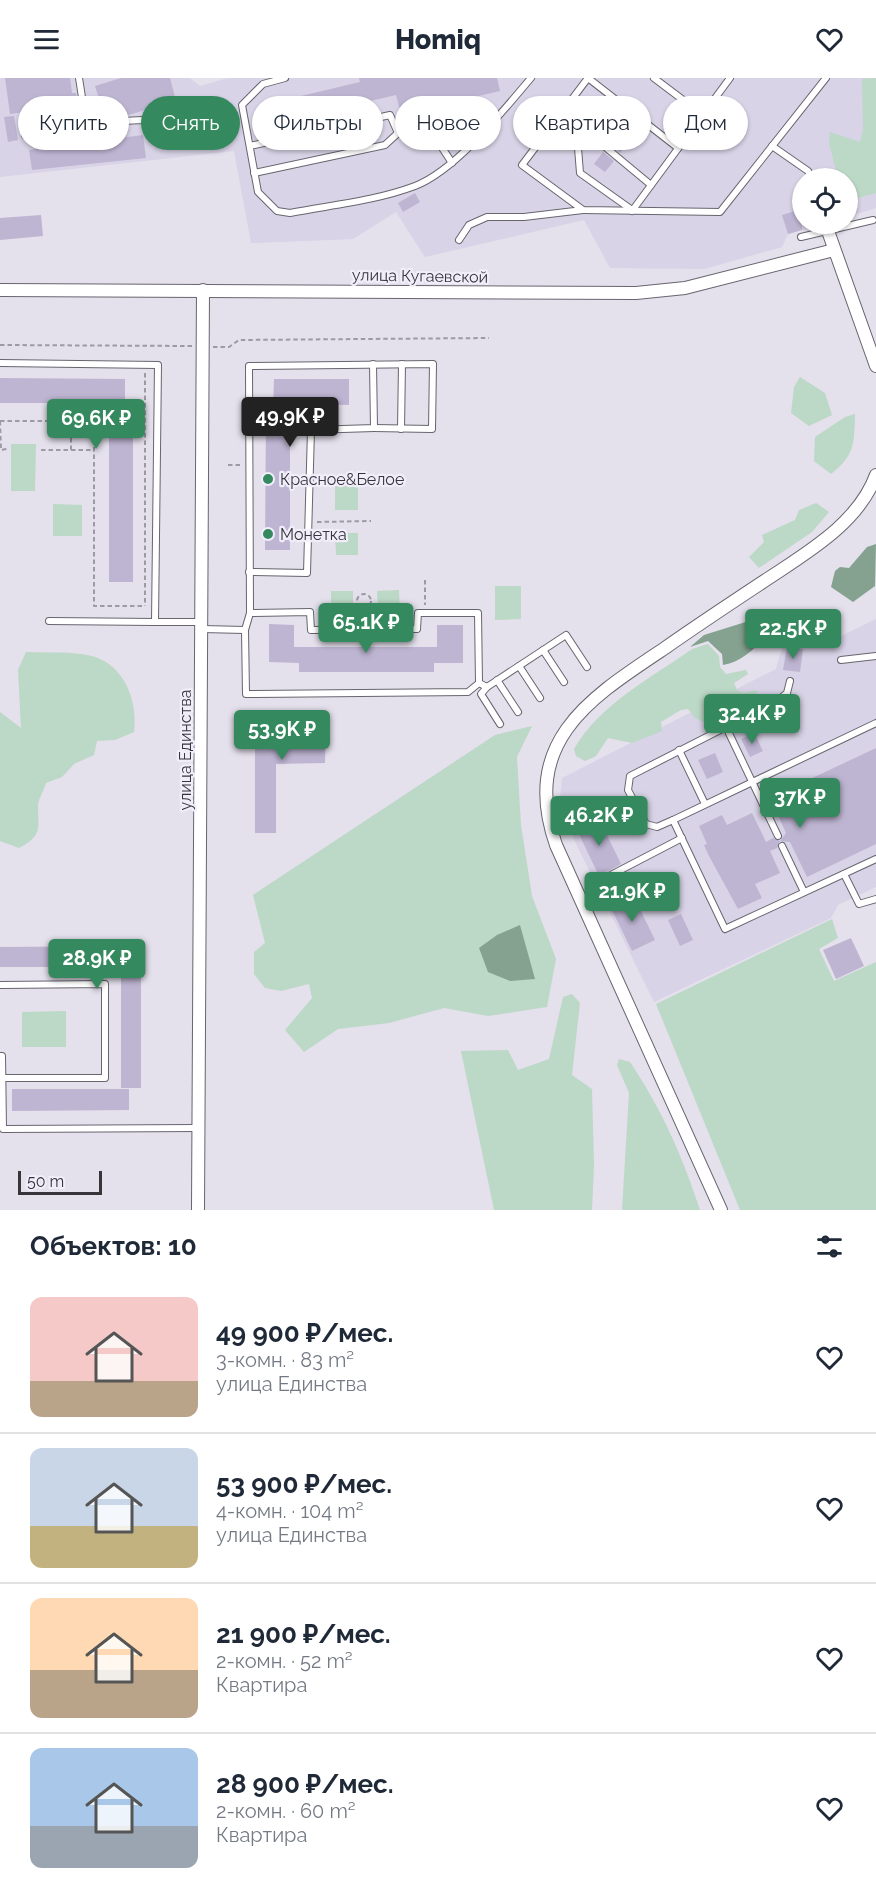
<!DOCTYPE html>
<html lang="ru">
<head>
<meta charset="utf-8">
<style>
  :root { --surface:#fff; --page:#f6f6f7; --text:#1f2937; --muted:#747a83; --line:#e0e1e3; --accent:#348a5e }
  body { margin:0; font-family:Raleway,sans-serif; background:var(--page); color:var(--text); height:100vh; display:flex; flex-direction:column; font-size:22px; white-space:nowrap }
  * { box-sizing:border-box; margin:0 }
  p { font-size:20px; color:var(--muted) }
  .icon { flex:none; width:33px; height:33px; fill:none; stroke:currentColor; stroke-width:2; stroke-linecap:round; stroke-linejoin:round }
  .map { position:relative; height:1132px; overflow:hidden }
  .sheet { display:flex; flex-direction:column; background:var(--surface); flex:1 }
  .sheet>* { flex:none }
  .guide { position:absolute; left:18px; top:18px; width:840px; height:54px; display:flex; gap:12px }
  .controls { position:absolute; left:792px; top:90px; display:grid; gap:12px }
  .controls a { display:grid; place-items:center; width:66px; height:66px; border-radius:50%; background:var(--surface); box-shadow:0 2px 4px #0004; font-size:30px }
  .scale { position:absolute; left:18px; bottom:15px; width:84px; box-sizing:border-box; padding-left:6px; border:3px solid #37353a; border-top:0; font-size:16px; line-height:21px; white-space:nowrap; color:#37353a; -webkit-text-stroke:4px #f1edfa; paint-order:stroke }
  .price { position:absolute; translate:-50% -51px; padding:0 14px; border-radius:6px; background:var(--accent); color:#fff; font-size:20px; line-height:39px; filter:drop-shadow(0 2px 3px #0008) }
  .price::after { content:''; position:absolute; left:50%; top:36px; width:18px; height:14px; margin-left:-9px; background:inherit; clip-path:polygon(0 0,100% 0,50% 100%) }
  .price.current { background:#222; color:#fff }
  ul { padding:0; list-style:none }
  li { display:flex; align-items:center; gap:18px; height:150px; padding:0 30px }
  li+li { border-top:2px solid var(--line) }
  li span { display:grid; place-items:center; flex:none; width:168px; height:120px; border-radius:12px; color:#555 }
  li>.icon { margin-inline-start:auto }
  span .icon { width:72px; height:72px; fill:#fffc; stroke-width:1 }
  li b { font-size:26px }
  h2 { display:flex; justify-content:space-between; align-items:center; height:72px; padding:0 30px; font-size:26px }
  .chip { padding:0 21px; border-radius:27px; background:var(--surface); box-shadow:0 2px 4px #0004; font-size:21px; line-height:54px }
  .chip.current { background:var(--accent); color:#fff }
  header { display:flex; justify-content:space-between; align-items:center; height:78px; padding:0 30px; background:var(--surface); font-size:27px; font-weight:800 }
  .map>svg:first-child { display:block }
</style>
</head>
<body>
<header><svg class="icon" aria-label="menu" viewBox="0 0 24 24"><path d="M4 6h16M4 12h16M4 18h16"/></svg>Homiq<svg class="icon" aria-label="heart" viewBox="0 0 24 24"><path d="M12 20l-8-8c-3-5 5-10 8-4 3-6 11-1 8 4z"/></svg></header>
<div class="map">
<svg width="876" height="1132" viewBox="0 0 876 1132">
  <rect width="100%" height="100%" fill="#e4e0ec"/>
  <g fill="#d8d3e6">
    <path d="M0,0h190l10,8 28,-8h648v130l-28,9v-39h-46v46h22l-36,10 -6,13 -78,22 -94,-1 -26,-48 -159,37 -29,-45 -43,27 -102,4 -17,-92 -234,26z"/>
    <path d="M876,541v268l-38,18 -7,13 -177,84 -95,-193 3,-31 214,-109 9,-32 46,4z"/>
  </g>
  <g fill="#bcd8c6">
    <path d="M876,0v115l-22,6 -6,-4v-17h-10l-9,-35 1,-11 30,10 3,-12 -1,-51z"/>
    <path d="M800,299l25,16 7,22 -23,11 -18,-13 3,-26z"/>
    <path d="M855,336c-1,30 0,41 -24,60l-17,-13 1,-24 30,-20z"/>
    <path d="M11,366h25l-1,47h-24z"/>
    <rect x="335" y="408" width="23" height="24"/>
    <path d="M816,425l13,9 -17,20 -53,36 -10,-11 15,-15 -2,-7 33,-15 4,-10z"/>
    <path d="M53,426l29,1v31h-29z"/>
    <path d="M335,455h23v22h-22z"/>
    <path d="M495,508h26v33l-26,1z"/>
    <path d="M399,512l1,22 -22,1 -1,-22z"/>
    <path d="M331,513h22v22l-22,1z"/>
    <path d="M708,566l11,12 1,11 6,7 20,-4 2,4 -14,9 3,7 6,3 14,-3 -2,15 -45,20 -15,-7 -7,-9 -7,1 -20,12 1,9 -30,12 -24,-5 -12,18 -11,5 -9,-5 -2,-7c26,-45 77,-71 118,-100z"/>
    <path d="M26,574c20,1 46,-1 66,4 33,9 46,46 42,76l-19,8 -18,1 -3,14 -20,9 -12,13 -16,6c-2,7 -7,15 -8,22 0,24 5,30 -19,43l-19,-7v-129l21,16 -3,-58z"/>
    <path d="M532,648l-15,31 4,68 11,71 24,63 -9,48 -59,9 -44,-8 -55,15 -51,6 -34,23 -19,-22 27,-32 -3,-14 -28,7 -16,-3 -11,-14v-22l11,-9 -12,-48 242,-160z"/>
    <path d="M832,841l6,19 -19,11 15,32 42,-19v248h-136l-84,-206z"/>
    <path d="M572,916l8,9 -8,72 20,14 2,76 -2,45h-98l-33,-159 47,-1 10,20 31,-11 14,-62z"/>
    <path d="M66,933v36h-44v-35z"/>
    <path d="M619,981l11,3c32,48 52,93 70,148h-78l7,-117 -12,-28z"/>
  </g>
  <g fill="#84a28f">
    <path d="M876,466l-1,42 -22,16 -22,-15 4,-16 5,-4 9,1 18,-21z"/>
    <path d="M778,534l1,3c-14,22 -29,45 -56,50l-1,-11 -14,-13 -18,6 14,-12z"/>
    <path d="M520,847l15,54 -25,2 -22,-9 -9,-24 18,-13z"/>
  </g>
  <g fill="#beb5d2">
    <path d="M5,0h65l2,15h4l2,12 -68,9z"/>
    <path d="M121,0h49l6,23 -51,15 -4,-9 -18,5 -8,-26z"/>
    <path d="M359,0h138l3,13 -99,23 -5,-19 -90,21 -5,-20 59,-14z"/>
    <path d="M14,38l4,24 -10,2 -4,-25z"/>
    <path d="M623,48l11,9 -14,18 -10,-9z"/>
    <path d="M143,57l3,23 -114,12 -3,-20z"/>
    <path d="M603,74l11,9 -9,11 -11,-8z"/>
    <path d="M415,115l5,9 -17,10 -5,-9z"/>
    <path d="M802,131v21l-14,4 -6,-19z"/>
    <path d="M41,137l2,21 -43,4v-22z"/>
    <path d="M0,300l125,1v29h8v174h-24v-179h-109z"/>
    <path d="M274,301h75v26l-59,-1v146h-25l1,-141h7z"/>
    <path d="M269,546l25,1v22h143v-22h26v38h-29v9h-135v-9l-30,-1z"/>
    <path d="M787,569l16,2 -3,23 -17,-2z"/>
    <path d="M255,644h71l-1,41 -49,1v69h-21z"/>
    <path d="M754,655l9,18 -13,6 -9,-18z"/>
    <path d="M876,670v96l-69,33 -17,-35 -10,-1 -3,7 -7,3 10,22 -25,11 7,14 -24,11 -29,-53 -5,-11 3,-1 -8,-18 23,-11 5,10 25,-12 14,29 7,-4 7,3 6,-8 -16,-35z"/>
    <path d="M715,675l8,19 -16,7 -9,-19z"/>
    <path d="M599,741l22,45 -22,12 -22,-46z"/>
    <path d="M633,817l22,45 -23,11 -22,-45z"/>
    <path d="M681,836l12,26 -13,6 -12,-26z"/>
    <path d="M851,860l13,28 -28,13 -13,-29z"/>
    <path d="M132,868l1,22h8v120h-20v-121h-121v-20z"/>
    <path d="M12,1011h117v21l-117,1z"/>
  </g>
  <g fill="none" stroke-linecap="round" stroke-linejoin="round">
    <g stroke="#68656f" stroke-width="8">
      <g id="lane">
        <path d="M79,0l7,45"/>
        <path d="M285,0l-22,6 -21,21 16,87 19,19 13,2c41,-8 85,-12 125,-27 40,-15 88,-75 116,-108"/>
        <path d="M654,0l49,37"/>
        <path d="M563,34l88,73"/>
        <path d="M576,45l4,50 52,37"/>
        <path d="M25,57l61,-12 56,-3 28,6 42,-1"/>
        <path d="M250,68l140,-31 8,18 30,-7 24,37"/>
        <path d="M772,68l36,25 4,7"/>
        <path d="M678,70l-90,-70 -66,87 61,45 137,2 106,-134"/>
        <path d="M254,95l131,-28 13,-12"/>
        <path d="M632,133l98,-133"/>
        <path d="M801,159l72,-17"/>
        <path d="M459,162l10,-15 18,-8h37l59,-7"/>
        <path d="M0,285l158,2 -3,257 -106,-1"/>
        <path d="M401,351l1,-65"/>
        <path d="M249,494l58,1 4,-143 63,-2 -1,-64"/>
        <path d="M250,535l60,-1 1,18 106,-1 1,-16h60l1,70 -11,9 -222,2 -1,-64 5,-17 -1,-247 184,-2 -1,65 -58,-1"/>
        <path d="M155,544h47"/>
        <path d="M202,551l43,1"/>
        <path d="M543,572l21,32"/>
        <path d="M841,582l35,-4"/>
        <path d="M519,588l21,32"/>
        <path d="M497,602l21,32"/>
        <path d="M479,605l8,4 79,-52 21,32"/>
        <path d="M487,609l-6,7 19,30"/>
        <path d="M876,645l-203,97 52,109 151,-70"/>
        <path d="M726,649l52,109"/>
        <path d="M679,672l26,54"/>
        <path d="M673,742l-16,7 -11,-3 -18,-34 2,-14 147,-75 10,-8 3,-12"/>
        <path d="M782,768l22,46"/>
        <path d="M844,796l15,30 17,-5"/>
        <path d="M615,807l-4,-10 71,-37"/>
        <path d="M0,907l105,-1v94h-102"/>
        <path d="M0,978h2l1,73 194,-1"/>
      </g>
    </g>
    <g stroke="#68656f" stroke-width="14">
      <g id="street">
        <path d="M828,153l48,135"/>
        <path d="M0,212l636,3 49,-5 149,-38"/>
        <path d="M198,1132l5,-920"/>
        <path d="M721,1132l-165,-365c-36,-104 34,-147 109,-197 37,-26 75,-51 113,-76 38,-25 82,-53 98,-97"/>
      </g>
    </g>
    <g stroke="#9e9aa3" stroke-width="2" stroke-dasharray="4.5 3" stroke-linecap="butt">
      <path d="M0,267l192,1"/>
      <path d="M213,269h16l10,-7 250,-2"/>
      <path d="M145,295v233"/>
      <path d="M0,343h94v185h50"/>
      <path d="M0,343l1,29 6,-1"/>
      <path d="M41,372h53"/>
      <path d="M71,372v-29"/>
      <path d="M228,387h12"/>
      <path d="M317,444l54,-1"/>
      <path d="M425,502v25"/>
      <circle cx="364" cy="523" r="7"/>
      <path d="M365,530v14"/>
    </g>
    <use href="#lane" stroke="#fff" stroke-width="6"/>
    <use href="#street" stroke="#fff" stroke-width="12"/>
  </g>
  <g fill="#348a5e" stroke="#f1edfa" stroke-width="2">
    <circle cx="268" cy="401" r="6"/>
    <circle cx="268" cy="456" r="6"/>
  </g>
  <g text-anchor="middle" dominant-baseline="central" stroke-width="4.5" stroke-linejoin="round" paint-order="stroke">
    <g font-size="16" fill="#37353a" stroke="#f1edfa">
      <text transform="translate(420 198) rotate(1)">улица Кугаевской</text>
      <text transform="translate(185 672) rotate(-90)">улица Единства</text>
    </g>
    <g font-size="16" fill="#37353a" stroke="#f1edfa" text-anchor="start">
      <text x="280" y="401">Красное&amp;Белое</text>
      <text x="280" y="456">Монетка</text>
    </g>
  </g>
</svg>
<div class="controls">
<a><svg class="icon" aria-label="locate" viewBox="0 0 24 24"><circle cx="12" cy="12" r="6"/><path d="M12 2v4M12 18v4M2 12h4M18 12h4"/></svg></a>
</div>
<div class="scale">50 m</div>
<b class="price current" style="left:290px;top:370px">49.9K ₽</b>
<b class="price" style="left:96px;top:372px">69.6K ₽</b>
<b class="price" style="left:366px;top:576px">65.1K ₽</b>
<b class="price" style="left:793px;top:582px">22.5K ₽</b>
<b class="price" style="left:752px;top:667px">32.4K ₽</b>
<b class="price" style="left:282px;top:683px">53.9K ₽</b>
<b class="price" style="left:800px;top:751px">37K ₽</b>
<b class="price" style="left:599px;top:769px">46.2K ₽</b>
<b class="price" style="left:632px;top:845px">21.9K ₽</b>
<b class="price" style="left:97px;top:912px">28.9K ₽</b>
<div class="guide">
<a class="chip">Купить</a>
<a class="chip current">Снять</a>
<a class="chip">Фильтры</a>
<a class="chip">Новое</a>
<a class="chip">Квартира</a>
<a class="chip">Дом</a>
</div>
</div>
<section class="sheet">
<h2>Объектов: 10<svg class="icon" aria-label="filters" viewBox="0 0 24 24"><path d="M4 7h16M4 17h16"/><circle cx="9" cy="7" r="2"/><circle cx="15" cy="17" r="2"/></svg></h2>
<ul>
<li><span style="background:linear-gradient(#f6c9c9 70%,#b9a48a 0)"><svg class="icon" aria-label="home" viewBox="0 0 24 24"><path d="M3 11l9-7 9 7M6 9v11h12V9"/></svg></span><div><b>49 900 ₽/мес.</b><p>3-комн. · 83 m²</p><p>улица Единства</p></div><svg class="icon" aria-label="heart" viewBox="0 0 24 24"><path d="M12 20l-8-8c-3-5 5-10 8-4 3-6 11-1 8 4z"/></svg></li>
<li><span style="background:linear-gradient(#c9d6e8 65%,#c2b280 0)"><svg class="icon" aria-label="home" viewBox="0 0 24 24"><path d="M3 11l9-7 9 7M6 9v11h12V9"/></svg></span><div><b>53 900 ₽/мес.</b><p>4-комн. · 104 m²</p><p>улица Единства</p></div><svg class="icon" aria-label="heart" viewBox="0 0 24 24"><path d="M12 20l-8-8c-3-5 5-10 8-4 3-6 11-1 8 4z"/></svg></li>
<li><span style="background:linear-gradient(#ffd9b3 60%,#b9a48a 0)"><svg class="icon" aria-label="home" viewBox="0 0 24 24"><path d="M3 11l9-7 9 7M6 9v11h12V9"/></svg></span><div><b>21 900 ₽/мес.</b><p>2-комн. · 52 m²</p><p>Квартира</p></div><svg class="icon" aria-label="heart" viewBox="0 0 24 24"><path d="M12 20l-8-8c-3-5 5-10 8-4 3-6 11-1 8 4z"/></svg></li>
<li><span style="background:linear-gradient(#a9c7e8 65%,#9aa5b1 0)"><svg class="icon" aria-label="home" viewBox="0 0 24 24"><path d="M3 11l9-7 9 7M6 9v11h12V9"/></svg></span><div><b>28 900 ₽/мес.</b><p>2-комн. · 60 m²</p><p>Квартира</p></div><svg class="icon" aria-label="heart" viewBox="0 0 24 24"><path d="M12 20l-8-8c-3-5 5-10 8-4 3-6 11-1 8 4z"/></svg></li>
</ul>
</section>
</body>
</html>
